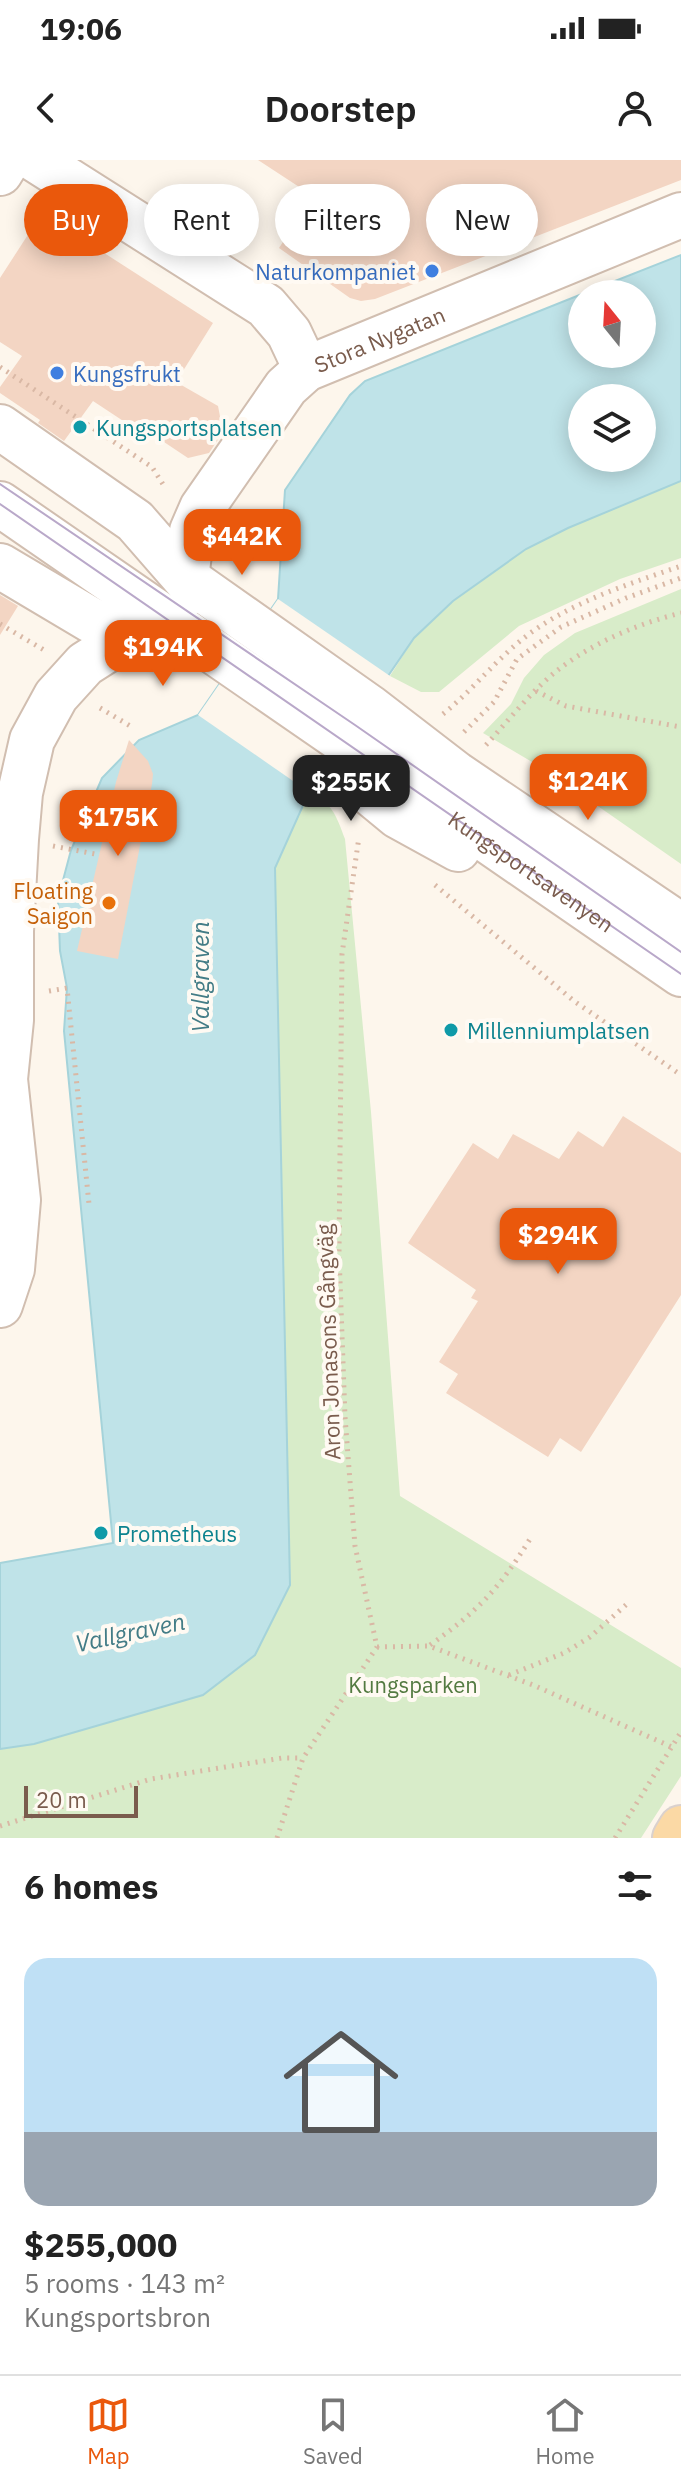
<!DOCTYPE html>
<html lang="en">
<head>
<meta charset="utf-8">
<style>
  :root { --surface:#fff; --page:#f6f6f6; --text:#222; --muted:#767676; --line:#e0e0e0; --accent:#ea580c }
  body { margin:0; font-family:"IBM Plex Sans",sans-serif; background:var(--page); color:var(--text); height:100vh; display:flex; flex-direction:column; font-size:30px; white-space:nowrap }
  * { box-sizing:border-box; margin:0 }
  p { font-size:26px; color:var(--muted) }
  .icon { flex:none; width:44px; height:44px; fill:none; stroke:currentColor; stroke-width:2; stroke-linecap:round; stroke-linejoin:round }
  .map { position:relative; height:1678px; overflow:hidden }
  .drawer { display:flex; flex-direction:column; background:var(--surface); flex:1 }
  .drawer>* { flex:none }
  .top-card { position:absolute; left:24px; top:24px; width:634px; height:72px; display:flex; gap:16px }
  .needle { width:52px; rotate:342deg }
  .buttons { position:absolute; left:568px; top:120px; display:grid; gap:16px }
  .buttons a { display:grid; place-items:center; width:88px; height:88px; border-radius:50%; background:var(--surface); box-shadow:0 4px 20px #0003; font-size:40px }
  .scale { position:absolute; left:24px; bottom:20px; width:114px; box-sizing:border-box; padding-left:8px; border:4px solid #7a5c4d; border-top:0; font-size:22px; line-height:28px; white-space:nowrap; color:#7a5c4d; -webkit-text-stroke:6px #fffaf3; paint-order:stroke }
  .price { position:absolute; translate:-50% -68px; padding:0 18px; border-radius:16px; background:var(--accent); color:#fff; font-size:26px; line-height:52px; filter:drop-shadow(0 2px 4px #0008) }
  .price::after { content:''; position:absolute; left:50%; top:48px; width:24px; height:18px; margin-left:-12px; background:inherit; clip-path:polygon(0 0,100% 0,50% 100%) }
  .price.selected { background:#222; color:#fff }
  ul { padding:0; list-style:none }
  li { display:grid; align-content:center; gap:16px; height:424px; padding:0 24px }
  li+li { border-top:2px solid var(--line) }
  li span { display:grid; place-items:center; height:248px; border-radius:24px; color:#555 }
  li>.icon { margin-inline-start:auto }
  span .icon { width:144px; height:144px; fill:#fffc; stroke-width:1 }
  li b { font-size:34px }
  h2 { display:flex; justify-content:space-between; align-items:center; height:96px; padding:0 24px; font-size:34px }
  .pill { padding:0 28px; border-radius:36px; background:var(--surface); box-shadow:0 4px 20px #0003; font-size:28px; line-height:72px }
  .pill.selected { background:var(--accent); color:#fff }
  .status { display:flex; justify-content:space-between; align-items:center; height:56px; padding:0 40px; background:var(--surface); direction:ltr }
  .status svg { height:22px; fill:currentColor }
  header { display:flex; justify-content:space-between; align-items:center; height:104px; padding:0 24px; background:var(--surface); font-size:36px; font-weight:600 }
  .dock { display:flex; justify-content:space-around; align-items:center; height:112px; border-top:2px solid var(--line); background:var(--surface); font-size:22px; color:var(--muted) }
  .dock a { display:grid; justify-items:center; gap:4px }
  .dock .selected { color:var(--accent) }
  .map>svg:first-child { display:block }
</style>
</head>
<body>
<div class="status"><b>19:06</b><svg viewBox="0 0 49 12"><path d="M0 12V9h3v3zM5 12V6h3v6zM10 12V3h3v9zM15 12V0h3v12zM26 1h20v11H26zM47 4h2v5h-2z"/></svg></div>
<header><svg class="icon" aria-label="back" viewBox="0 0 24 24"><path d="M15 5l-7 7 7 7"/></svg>Doorstep<svg class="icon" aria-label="person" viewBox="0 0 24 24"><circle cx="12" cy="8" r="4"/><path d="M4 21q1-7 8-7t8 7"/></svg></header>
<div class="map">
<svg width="681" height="1678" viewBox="0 0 681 1678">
  <rect width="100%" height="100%" fill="#fdf6ec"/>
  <g fill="#d8ecc9">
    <path d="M681,321v77l-61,21 -101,47 -80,66h-18l-31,-16 24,-38 39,-37 73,-52 42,-21z"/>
    <path d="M681,429v275l-132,-92 -66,-39 28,-29 13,-26 20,-23 31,-22z"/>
    <path d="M309,632c24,12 27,23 36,47l26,273 29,384 281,172v108l-40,62h-641v-89l34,-5 256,-159 -15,-717z"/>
  </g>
  <path fill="#bfe3e8" stroke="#a5d3da" stroke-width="2" fill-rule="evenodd" d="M681,95v226l-113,47 -42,21 -73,52 -39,37 -105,154 -34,76 15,717 -35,70 -52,40 -169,49 -34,5v-186l113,-20 -49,-512 3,-43 -7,-37 -2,-52 13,-49 31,-72 37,-38 59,-25 80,-116 7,-109 65,-95 15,-14 217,-87v60h60v-60h-60zM582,238h60v60h-60z"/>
  <path fill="#fdf6ec" d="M278,439l112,77 -81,116 -111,-77z"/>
  <g fill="#f3d5c3">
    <path d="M258,0h423v20l-306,119 -14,2 -11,-3 -71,-50 34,-52z"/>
    <path d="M42,53l171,110 -37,59 42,24 5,26 -14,21 -21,5 -42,-28 -3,4 -50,-33 -29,40 -26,-18 2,-3 -40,-27v-6l22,-31 -22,-14v-64z"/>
    <path d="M0,435l18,11 -18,29z"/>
    <path d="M129,580l19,21 5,13 -1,10 -34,175 -41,-8 39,-169z"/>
    <path d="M623,956l58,37v142l-100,157 -21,-14 -12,19 -102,-64 12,-19 -19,-12 39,-61 -7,-3 5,-8 -68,-47 65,-100 25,16 15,-25 46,25 19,-28 25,16z"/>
  </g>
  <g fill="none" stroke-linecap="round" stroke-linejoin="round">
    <g stroke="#d1beb0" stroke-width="48">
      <g id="minor">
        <path d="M36,0l230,146 23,27 17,36"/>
        <path d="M0,13l8,-13"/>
        <path d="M0,267l135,94 61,70"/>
        <path id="s1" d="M0,344l681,470"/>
        <path d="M0,406l91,54 61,18"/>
        <path id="s2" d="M186,418l6,-47 10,-23 84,-121 20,-18 375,-154"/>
        <path d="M186,418l183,129 87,67 225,152"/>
        <path d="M347,614l51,42 60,33"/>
        <path d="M0,1145l12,-36 6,-69 -13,-121 6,-59v-89l5,-92 4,-46 12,-53 24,-44 29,-32 22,-14 36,-15"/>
      </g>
    </g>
    <g stroke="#dad1cd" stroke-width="48">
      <path id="major" d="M675,1678l6,-10"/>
    </g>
    <g stroke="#d9b8a5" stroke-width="5" stroke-dasharray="2 6" stroke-linecap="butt">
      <path d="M0,207l152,100 14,22"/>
      <path d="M0,464l44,26"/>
      <path d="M536,531l30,15 115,21"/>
      <path d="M100,548l32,19"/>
      <path d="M443,554c31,-25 54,-56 86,-80 45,-33 100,-50 152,-68"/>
      <path d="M464,572l30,-30 23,-43 44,-32 65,-29 55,-20"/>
      <path d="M486,585c22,-24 43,-51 68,-72 36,-29 82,-49 127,-60"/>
      <path d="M53,686l47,9"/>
      <path d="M435,725l139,116 107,74"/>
      <path d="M49,831l18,-3 22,216"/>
      <path d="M430,1485c48,-34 69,-56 100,-106"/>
      <path d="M377,1487l52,-1 104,39 139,62"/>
      <path d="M509,1515l55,-22 26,-16 37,-33"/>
      <path d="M0,1666l151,-47 131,-21h20"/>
      <path d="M277,1678l26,-80 74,-111 -22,-101 -10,-129 -6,-163 3,-300 17,-117"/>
      <path d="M615,1678l66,-106"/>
    </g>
    <use href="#minor" stroke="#fff" stroke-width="44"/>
    <use href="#major" stroke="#fbd9a5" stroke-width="44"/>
    <g stroke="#b9a8c9" stroke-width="2">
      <path d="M0,324l355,241 326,227"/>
      <path d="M0,344l681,470"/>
    </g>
  </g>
  <g fill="#3f7fe0" stroke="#fffaf3" stroke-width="3">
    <circle cx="432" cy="111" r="8"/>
    <circle cx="57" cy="213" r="8"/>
  </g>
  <g fill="#0f9aa8" stroke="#fffaf3" stroke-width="3">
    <circle cx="80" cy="267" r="8"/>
    <circle cx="451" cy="870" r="8"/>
    <circle cx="101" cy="1373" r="8"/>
  </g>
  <circle fill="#e8710a" stroke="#fffaf3" stroke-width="3" cx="109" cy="743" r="8"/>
  <g text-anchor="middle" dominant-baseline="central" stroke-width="8" stroke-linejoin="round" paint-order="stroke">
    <g font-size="22" fill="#366cbe" stroke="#fffaf3" text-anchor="end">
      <text x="416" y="111">Naturkompaniet</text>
      <text x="73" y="213" text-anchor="start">Kungsfrukt</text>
    </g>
    <g font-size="22" fill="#7a5c4d" stroke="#fffaf3">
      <text stroke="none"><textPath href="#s2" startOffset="326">Stora Nygatan</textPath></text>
      <text stroke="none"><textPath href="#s1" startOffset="646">Kungsportsavenyen</textPath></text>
      <text transform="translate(328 1182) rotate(-92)">Aron Jonasons Gångväg</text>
    </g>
    <g font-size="22" fill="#0d838f" stroke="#fffaf3" text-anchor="start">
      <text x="96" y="267">Kungsportsplatsen</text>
      <text x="467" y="870">Millenniumplatsen</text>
      <text x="117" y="1373">Prometheus</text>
    </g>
    <g font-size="22" fill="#c56008" stroke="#fffaf3" text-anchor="end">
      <text x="93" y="730">Floating<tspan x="93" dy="25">Saigon</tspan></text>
    </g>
    <g font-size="22" fill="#537a41" stroke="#fffaf3">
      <text x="413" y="1524">Kungsparken</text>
    </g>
    <g font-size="24" font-style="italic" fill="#437c86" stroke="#fffaf3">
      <text transform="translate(200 817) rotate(-90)">Vallgraven</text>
      <text transform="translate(130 1472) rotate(-12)">Vallgraven</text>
    </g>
  </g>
</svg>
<div class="buttons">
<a><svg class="needle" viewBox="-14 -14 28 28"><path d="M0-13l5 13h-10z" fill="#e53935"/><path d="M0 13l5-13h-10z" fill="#767676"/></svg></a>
<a><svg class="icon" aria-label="layers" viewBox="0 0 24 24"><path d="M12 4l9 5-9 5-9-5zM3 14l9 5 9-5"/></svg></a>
</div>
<div class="scale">20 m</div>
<b class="price" style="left:242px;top:417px">$442K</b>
<b class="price" style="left:163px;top:528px">$194K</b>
<b class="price" style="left:588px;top:662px">$124K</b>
<b class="price selected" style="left:351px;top:663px">$255K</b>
<b class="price" style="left:118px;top:698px">$175K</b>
<b class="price" style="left:558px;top:1116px">$294K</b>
<div class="top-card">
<a class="pill selected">Buy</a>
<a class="pill">Rent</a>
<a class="pill">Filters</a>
<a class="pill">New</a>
</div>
</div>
<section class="drawer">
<h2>6 homes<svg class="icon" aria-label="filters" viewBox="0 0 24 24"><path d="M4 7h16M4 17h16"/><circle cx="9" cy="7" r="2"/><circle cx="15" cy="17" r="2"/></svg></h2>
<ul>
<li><span style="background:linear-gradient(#bfe0f5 70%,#9aa5b1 0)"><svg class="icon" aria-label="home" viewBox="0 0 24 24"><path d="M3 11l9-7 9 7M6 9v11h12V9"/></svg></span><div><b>$255,000</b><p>5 rooms · 143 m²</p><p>Kungsportsbron</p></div></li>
</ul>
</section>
<nav class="dock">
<a class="selected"><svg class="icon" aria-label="map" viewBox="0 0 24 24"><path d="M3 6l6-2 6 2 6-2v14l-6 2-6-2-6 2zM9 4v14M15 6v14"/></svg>Map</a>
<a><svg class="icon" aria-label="saved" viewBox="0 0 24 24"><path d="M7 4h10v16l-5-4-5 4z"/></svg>Saved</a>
<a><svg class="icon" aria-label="home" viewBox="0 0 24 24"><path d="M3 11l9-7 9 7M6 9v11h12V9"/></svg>Home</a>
</nav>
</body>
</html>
